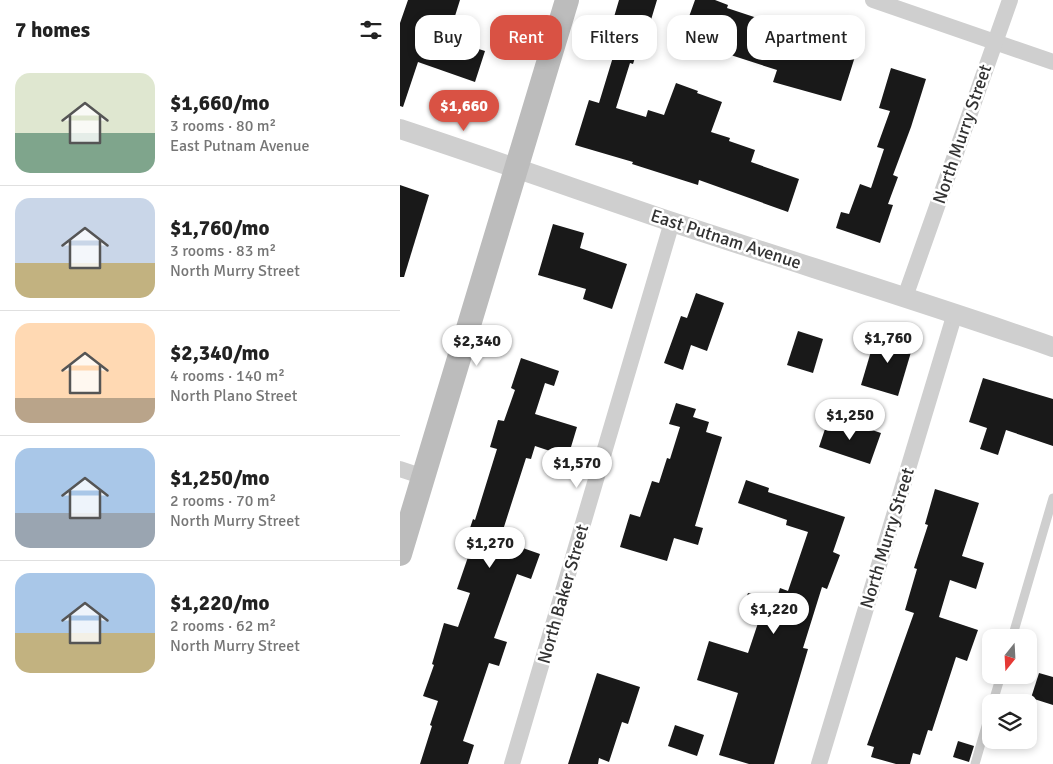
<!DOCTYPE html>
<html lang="en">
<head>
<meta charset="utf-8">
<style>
  :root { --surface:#fff; --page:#f6f6f6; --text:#222; --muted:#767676; --line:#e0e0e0; --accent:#d95244 }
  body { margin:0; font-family:Signika,sans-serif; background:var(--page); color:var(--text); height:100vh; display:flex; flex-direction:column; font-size:19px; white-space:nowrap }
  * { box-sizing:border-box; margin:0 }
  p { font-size:16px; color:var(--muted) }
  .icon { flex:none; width:28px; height:28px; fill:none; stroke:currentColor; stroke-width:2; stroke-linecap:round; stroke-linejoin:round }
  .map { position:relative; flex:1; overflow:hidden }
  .drawer { display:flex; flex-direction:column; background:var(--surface); width:400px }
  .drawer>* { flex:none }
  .guide { position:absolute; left:15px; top:15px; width:475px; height:45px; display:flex; gap:10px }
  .needle { width:32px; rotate:198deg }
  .fabs { position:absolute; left:582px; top:629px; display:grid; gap:10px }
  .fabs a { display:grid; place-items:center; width:55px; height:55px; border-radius:10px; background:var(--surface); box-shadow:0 2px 8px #0003; font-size:25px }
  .price { position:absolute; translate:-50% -42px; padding:0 11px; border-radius:18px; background:#fff; color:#222; font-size:16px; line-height:32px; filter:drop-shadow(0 1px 2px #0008) }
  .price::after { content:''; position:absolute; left:50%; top:30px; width:15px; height:11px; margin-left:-8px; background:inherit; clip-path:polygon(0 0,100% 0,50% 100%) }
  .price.selected { background:var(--accent); color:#fff }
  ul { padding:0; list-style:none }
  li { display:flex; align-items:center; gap:15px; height:125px; padding:0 15px }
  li+li { border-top:1px solid var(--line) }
  li span { display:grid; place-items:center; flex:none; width:140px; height:100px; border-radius:15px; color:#555 }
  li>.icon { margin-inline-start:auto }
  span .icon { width:60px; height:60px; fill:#fffc; stroke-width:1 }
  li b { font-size:21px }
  h2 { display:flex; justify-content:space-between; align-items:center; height:60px; padding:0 15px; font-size:21px }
  .chip { padding:0 18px; border-radius:15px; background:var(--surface); box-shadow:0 2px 8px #0003; font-size:18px; line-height:45px }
  .chip.selected { background:var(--accent); color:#fff }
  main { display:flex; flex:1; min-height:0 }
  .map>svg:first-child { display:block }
</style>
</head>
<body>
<main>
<section class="drawer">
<h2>7 homes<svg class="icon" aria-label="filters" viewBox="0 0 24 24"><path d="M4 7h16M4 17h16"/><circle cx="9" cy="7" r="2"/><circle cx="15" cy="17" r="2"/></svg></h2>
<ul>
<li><span style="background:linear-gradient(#dfe7d0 60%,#7fa58c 0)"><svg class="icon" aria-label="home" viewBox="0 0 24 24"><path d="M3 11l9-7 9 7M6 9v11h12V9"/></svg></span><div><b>$1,660/mo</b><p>3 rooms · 80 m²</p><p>East Putnam Avenue</p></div></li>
<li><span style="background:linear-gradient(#c9d6e8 65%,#c2b280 0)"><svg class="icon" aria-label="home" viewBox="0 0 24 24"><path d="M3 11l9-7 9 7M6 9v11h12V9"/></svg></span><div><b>$1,760/mo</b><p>3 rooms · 83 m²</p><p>North Murry Street</p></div></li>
<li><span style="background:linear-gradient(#ffd9b3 75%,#b9a48a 0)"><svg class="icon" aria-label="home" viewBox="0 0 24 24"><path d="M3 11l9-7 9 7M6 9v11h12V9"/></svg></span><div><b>$2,340/mo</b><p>4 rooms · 140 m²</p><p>North Plano Street</p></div></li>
<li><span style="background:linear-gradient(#a9c7e8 65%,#9aa5b1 0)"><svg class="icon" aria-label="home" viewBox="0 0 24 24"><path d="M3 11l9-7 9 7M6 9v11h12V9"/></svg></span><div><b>$1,250/mo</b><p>2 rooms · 70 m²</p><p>North Murry Street</p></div></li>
<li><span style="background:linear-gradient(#a9c7e8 60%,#c2b280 0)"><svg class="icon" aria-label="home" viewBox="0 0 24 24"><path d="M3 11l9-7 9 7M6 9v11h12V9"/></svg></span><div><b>$1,220/mo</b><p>2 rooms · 62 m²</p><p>North Murry Street</p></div></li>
</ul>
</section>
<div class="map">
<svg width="653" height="764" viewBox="0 0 653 764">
  <rect width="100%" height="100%" fill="#fff"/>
  <g fill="#191919">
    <path d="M8,0h52l-10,32 16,5 -3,7 22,7 -10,31 -57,-20 -15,45 -3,-1v-83z"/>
    <path d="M219,0h38l-13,43 -4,-1 -7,22 -3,-1 -14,45 30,9 2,-7 16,5 12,-32 22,8 -1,2 25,9 -11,30 19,6 -1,3 26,9 -4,12 48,17 -11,33 -89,-32 -1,5 -19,-6 -47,-15 1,-2 -58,-17 14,-45 10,3 14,-46 -5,-1 12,-38 -6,-1z"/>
    <path d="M295,0h20l13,5 -1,3 96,32 1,-3 34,10 -17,54 -68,-19 4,-12 -96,-31z"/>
    <path d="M491,68l35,11 -15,48 -18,48 5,2 -10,27 5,1 -13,38 -44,-15 5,-16 8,2 11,-30 11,4 13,-39 -7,-2 13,-36 -11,-3z"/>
    <path d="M0,185l29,10 -25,82h-4z"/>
    <path d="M153,224l31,9 -4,15 47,16 -15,45 -29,-10 3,-10 -48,-14z"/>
    <path d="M296,293l28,10 -17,48 -16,-6 -8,25 -19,-7 17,-47 6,2z"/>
    <path d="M398,331l25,8 -10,34 -26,-8z"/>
    <path d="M477,331l37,11 -16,54 -37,-11z"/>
    <path d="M121,358l38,13 -5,15 -9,-3 -10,31 42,13 -9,30 -33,-11 -4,13 -5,-1 -23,72 21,7 -4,10 20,7 -9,25 -14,-5 -23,64 13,4 -8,24 -10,-3 -26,78 11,4 -6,19h-48l12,-38 -2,-1 8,-24 -15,-5 11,-31 -2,-1 12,-41 14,4 12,-34 -13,-4 11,-32 -7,-2 12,-36 2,1 22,-71 -7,-2 8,-27 6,1 11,-31 -4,-2z"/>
    <path d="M583,378l70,21v47l-47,-16 -8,25 -18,-6 7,-21 -18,-6z"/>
    <path d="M276,403l20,6 -3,8 16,5 -3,10 16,5 -27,89 8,2 -5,17 -24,-7 -7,23 -47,-14 10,-33 10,3 12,-36 7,2 8,-25 3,1 10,-32 -11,-3z"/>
    <path d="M428,420l31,10 1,-4 21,7 -11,31 -51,-17z"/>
    <path d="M346,480l23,8 -1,4 77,25 -12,35 7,3 -13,34 -5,-2 -19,61 5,1 -34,115h-25l-30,-9 19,-62 -41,-13 12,-39 39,12 11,-33 -8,-3 2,-4 -11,-3 6,-17 28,8 4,-13 8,3 20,-59 -22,-7 1,-5 -49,-17z"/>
    <path d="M535,489l44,14 -17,53 22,7 -8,26 -26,-9 -11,37 39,13 -11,31 -11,-4 -24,74 -4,-1 -8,25 -7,-2 -3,11h-14l-25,-7 3,-10 -7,-2 47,-132 -9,-3 12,-41 -3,-1 14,-43 -3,-1z"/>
    <path d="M197,673l43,14 -12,37 -6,-2 -13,40 -10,-4 -1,6h-30z"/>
    <path d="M639,673l14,4v28l-22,-7z"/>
    <path d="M275,725l29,10 -7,21 -29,-10z"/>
    <path d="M558,741l16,5 -5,16 -16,-5z"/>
  </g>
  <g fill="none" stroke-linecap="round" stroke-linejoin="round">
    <g stroke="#cfcfcf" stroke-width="9">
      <path d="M612,638l41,-140"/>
      <path d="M593,702l8,-27"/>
      <path d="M575,764l16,-55"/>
    </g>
    <g stroke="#cfcfcf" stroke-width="16">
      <path d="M473,0l180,62"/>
      <path d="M505,297l105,-297"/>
      <path d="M0,469l24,8"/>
      <path d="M112,764l160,-542"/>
      <path d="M419,764l136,-451"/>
    </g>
    <path stroke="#cfcfcf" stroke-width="20" d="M0,129c91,30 181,62 272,93 127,42 255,81 381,125"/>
    <path stroke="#bcbcbc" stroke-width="24" d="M0,554l167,-554"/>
  </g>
  <g text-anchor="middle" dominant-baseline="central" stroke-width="5" stroke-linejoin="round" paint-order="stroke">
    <g font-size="18" fill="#323232" stroke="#fff">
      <text transform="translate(562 134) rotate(-71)">North Murry Street</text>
      <text transform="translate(326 239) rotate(18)">East Putnam Avenue</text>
      <text transform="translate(487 538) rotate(-73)">North Murry Street</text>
      <text transform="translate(163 594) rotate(-74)">North Baker Street</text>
    </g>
  </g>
</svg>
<div class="fabs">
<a><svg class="needle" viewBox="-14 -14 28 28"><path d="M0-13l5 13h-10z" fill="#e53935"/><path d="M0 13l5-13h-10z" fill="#767676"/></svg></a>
<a><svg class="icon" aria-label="layers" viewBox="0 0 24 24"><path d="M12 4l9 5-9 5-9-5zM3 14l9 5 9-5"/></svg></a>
</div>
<b class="price selected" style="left:64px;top:132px">$1,660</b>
<b class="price" style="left:488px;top:364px">$1,760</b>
<b class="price" style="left:77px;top:367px">$2,340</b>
<b class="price" style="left:450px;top:441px">$1,250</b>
<b class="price" style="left:177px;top:489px">$1,570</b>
<b class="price" style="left:90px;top:569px">$1,270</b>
<b class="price" style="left:374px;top:635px">$1,220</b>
<div class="guide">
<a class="chip">Buy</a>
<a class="chip selected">Rent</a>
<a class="chip">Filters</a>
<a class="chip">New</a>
<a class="chip">Apartment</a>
</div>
</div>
</main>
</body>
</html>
